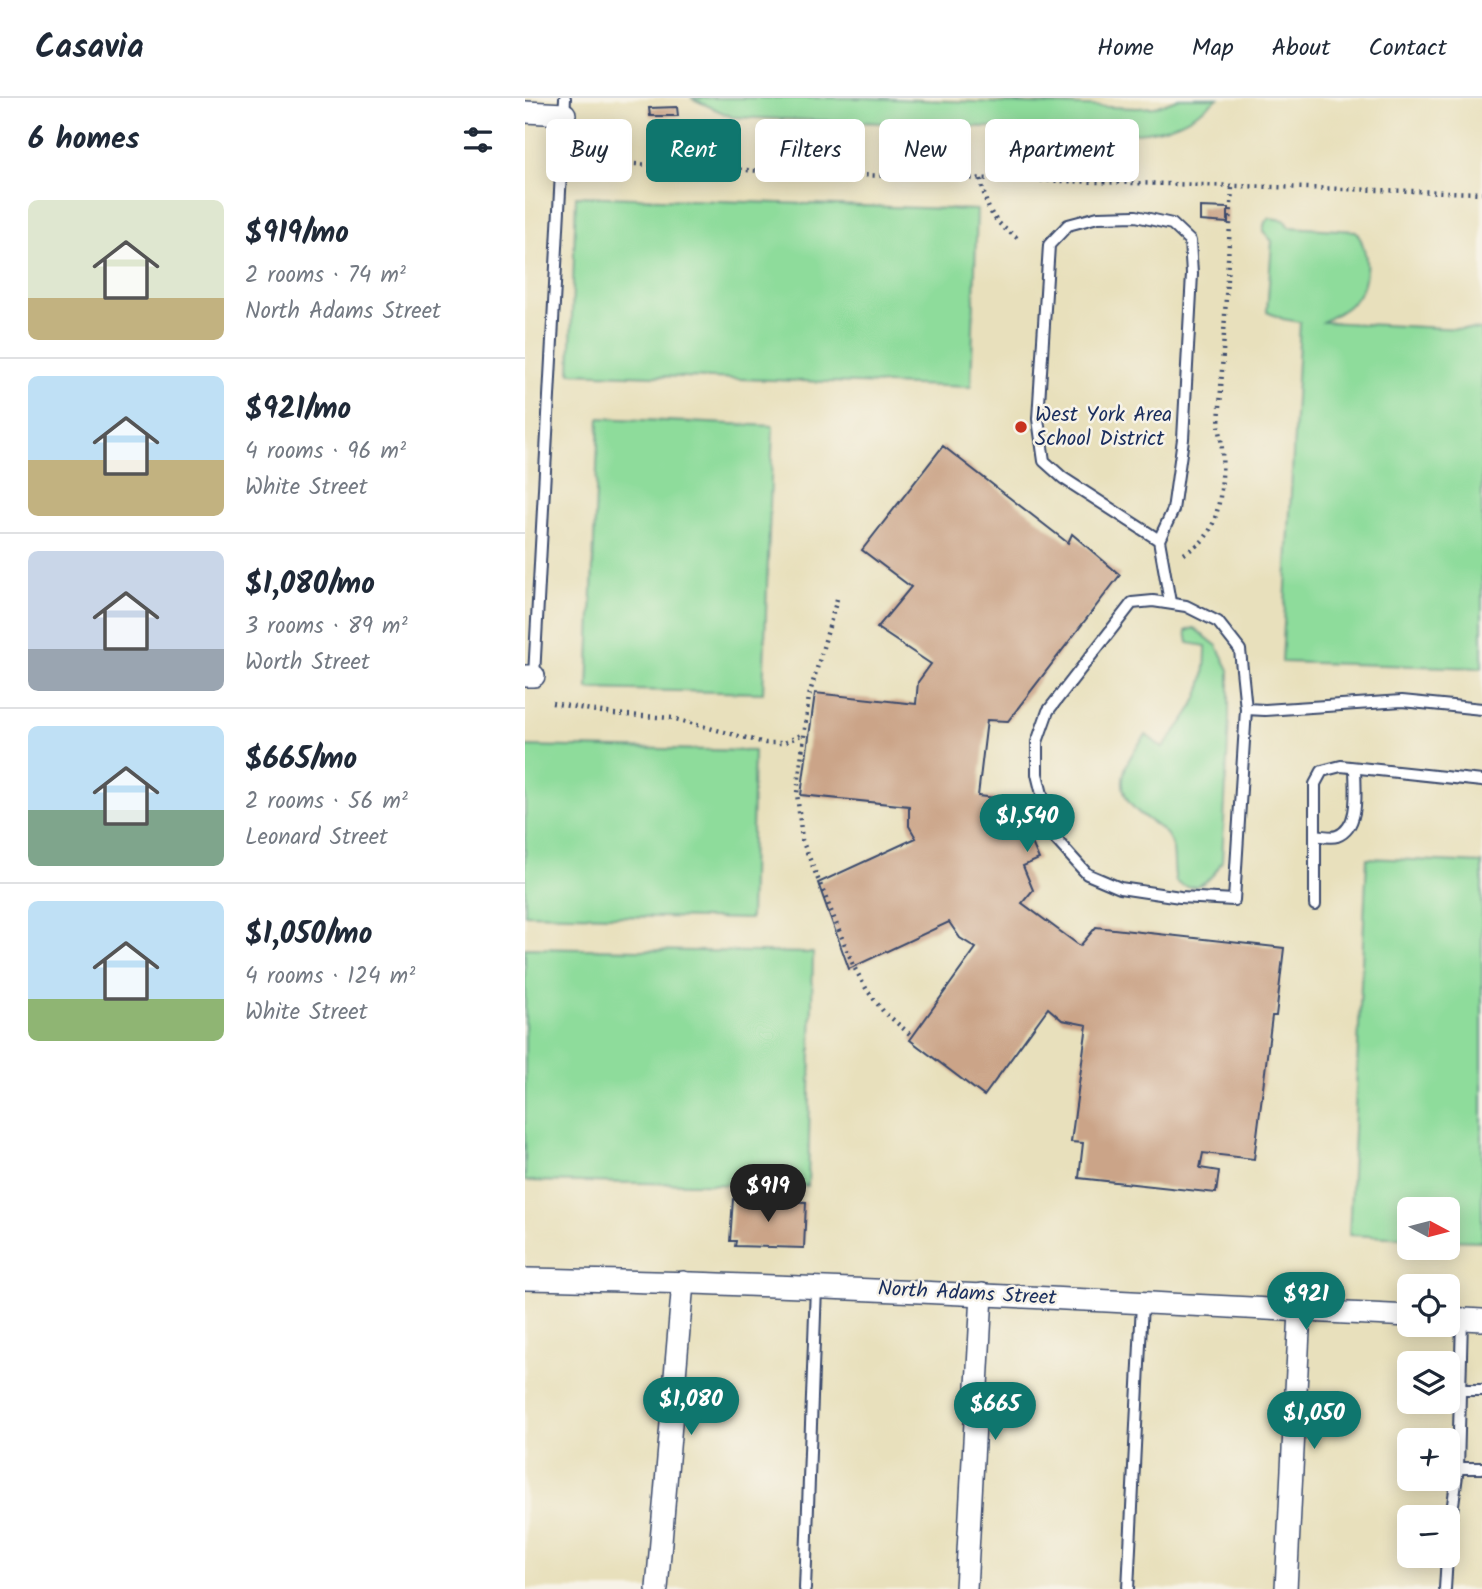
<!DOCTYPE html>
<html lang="en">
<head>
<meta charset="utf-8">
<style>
  :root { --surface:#fff; --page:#f2f2f3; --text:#1f2937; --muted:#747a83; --line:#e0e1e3; --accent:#0f766e }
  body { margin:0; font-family:Kalam,sans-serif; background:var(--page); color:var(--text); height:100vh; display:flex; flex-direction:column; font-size:26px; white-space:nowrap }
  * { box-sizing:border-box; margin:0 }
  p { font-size:23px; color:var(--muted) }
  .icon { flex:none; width:38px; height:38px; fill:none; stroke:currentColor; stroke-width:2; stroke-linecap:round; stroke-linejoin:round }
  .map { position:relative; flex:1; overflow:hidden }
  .sheet { display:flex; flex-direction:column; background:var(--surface); width:525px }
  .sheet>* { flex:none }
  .top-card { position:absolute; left:21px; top:21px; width:665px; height:63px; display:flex; gap:14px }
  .needle { width:46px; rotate:97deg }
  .fabs { position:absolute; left:872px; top:1099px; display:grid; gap:14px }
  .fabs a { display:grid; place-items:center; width:63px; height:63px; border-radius:10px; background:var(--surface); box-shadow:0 4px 18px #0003; font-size:35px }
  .price { position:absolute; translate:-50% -60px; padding:0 16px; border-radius:24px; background:var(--accent); color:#fff; font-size:23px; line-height:46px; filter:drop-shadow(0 2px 4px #0008) }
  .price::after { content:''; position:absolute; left:50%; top:42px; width:21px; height:16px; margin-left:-10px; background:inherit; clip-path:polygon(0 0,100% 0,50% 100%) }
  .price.current { background:#222; color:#fff }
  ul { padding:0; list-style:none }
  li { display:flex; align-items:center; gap:21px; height:175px; padding:0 28px }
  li+li { border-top:2px solid var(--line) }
  li span { display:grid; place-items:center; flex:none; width:196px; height:140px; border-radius:10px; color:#555 }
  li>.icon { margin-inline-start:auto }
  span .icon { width:84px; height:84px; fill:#fffc; stroke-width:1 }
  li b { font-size:30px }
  h2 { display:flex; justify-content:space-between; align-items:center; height:84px; padding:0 28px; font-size:30px }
  .chip { padding:0 24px; border-radius:10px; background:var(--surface); box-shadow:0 4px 18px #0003; font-size:24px; line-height:63px }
  .chip.current { background:var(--accent); color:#fff }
  header { display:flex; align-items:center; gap:42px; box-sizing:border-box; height:98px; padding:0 35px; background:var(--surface); border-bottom:2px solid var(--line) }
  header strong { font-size:33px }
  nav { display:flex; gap:38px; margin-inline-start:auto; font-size:24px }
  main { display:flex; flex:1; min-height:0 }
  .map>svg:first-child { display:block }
</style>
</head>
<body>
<header>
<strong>Casavia</strong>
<nav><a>Home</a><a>Map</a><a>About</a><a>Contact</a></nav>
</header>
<main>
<section class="sheet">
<h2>6 homes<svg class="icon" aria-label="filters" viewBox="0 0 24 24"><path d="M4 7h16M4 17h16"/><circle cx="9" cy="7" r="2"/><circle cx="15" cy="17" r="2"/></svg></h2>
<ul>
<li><span style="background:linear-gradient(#dfe7d0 70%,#c2b280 0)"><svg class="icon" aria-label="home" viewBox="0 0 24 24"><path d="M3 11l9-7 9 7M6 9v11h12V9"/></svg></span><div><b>$919/mo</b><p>2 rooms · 74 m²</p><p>North Adams Street</p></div></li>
<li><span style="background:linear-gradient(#bfe0f5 60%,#c2b280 0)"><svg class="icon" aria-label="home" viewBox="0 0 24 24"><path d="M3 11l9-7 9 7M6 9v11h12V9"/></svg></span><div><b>$921/mo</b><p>4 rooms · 96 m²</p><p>White Street</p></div></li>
<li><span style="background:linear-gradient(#c9d6e8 70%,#9aa5b1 0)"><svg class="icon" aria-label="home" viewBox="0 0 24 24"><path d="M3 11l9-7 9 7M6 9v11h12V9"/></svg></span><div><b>$1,080/mo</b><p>3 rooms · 89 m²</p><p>Worth Street</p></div></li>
<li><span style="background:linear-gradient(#bfe0f5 60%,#7fa58c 0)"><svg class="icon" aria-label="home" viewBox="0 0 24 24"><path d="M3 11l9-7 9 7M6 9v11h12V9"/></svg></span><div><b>$665/mo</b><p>2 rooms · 56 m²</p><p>Leonard Street</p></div></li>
<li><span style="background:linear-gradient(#bfe0f5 70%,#8fb573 0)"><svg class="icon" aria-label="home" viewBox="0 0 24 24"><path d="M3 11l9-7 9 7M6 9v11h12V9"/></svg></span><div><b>$1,050/mo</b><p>4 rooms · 124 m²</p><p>White Street</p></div></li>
</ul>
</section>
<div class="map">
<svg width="957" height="1491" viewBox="0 0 957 1491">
  <rect width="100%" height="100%" fill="#f7f3e8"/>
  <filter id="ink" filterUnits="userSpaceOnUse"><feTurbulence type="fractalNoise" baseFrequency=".0143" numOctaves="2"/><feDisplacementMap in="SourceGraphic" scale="14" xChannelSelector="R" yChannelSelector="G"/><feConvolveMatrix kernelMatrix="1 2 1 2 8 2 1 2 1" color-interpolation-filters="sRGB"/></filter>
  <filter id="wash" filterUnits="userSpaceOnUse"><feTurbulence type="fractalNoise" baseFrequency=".00686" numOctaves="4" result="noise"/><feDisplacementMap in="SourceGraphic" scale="28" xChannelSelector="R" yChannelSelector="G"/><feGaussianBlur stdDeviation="1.57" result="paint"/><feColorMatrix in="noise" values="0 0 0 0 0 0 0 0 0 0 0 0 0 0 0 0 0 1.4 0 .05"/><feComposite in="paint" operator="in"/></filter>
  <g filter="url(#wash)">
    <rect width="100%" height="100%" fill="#e8e0bc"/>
    <g fill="#8edc9b" stroke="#54867c" stroke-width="2">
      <path d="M166,0h176l270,10 18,-1 24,-9h39c-26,21 -49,33 -83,35l-403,-16z"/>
      <path d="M51,98l401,14 -6,177 -401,-14z"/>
      <path d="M745,120l14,2 5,7 67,4c13,20 15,49 -1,69 -9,10 -23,16 -32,22l159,8v338l-200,-6 18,-340 -17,-3 -16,-7 5,-71 -9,-10 2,-9z"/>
      <path d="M74,320l174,8 -10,267 -175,-4z"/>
      <path d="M669,530l23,18 12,24v49l-7,142c-9,18 -26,34 -46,21 -4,-16 1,-33 -9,-47 -9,-11 -25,-17 -34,-28 -22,-25 -4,-51 13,-72l17,13c28,-37 44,-53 43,-102l-18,-3 -2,-12z"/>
      <path d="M0,648l229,5 -4,168 -225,-5z"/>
      <path d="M842,760l115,5v378l-35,-1v-31h-38v29l-60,-3z"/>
      <path d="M0,850l288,5 -5,233 -283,-5z"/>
    </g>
    <g id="blocks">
      <g fill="#cba488">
        <path d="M152,9l1,9h-28l-1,-8z"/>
        <path d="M55,35h14v21l-15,-2z"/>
        <path d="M675,109l28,1v15l-28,-2z"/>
        <path d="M418,348l125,97 4,-9 48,41 -112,146 -21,-1 -9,76 18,2 10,32 17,-8 16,37 -16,7 10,24 -11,13 58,43 16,-19 188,21 -8,68h-4l-18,143 -51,-6 -3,15 19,3 -3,22 -137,-15 4,-35 -12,-1 16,-117 -25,-5 -14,-12 -64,88 -74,-56 66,-92 -16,-10 -11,-16 -100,47 -31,-86 98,-45 -7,-12v-20l-108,-11 14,-102 101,11 2,-22 13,-18 -54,-36 34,-41 -49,-37z"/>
        <path d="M208,1101l73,3 -2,46 -69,-2 1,-5h-6z"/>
      </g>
    </g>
  </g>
  <g filter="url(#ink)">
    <use href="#blocks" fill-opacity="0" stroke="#3a4a6c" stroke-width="2"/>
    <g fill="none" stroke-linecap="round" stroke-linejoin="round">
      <g stroke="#3a4a6c" stroke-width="14">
        <g id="service">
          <path d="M634,442l14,-30 10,-71 9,-165 -2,-33 -18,-17 -36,-8 -38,1 -30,8 -19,20 -11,174 6,42 19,17 96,62 11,62"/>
          <path d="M628,503l33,5 32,16 22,28 6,59 -12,191 -54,-3 -60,-9 -33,-14 -35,-39 -15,-61v-32l11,-31 84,-108z"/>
          <path d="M9,578l31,-578"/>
          <path d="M721,611l19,1 137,-9 80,8"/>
          <path d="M790,737c7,1 16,3 22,1 24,-9 18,-48 18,-68"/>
          <path d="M790,807v-121l7,-13 19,-5 141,15"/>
          <path d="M937,1221l-4,149h24"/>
          <path d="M935,1292h22"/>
          <path d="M922,1450l11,-80"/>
          <path d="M280,1491l11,-302"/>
          <path d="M603,1491l14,-286"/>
          <path d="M920,1491l2,-33"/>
        </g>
      </g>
      <g stroke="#3a4a6c" stroke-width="24">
        <g id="minor">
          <path d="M0,14l40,2"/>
          <path d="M0,578h9"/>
          <path d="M0,1181c295,5 589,23 884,37"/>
          <path d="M922,1220l35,2"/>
          <path d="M132,1491l26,-307"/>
          <path d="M441,1491l16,-295"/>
          <path d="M761,1491l14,-278"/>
        </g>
      </g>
      <g stroke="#3a4a6c" stroke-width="4.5" stroke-dasharray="2 5" stroke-linecap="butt">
        <path d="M54,63l241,13 662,19"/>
        <path d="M456,81c6,34 12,42 39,61"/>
        <path d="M659,456c6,-4 13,-8 18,-13 23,-23 23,-86 17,-116l13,-238"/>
        <path d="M312,501l-28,97 -12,97 5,47 52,127 13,23 16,21 29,25"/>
        <path d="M27,605l61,11 59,4 93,25h19l19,-9"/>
      </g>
      <use href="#service" stroke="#fff" stroke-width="10"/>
      <use href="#minor" stroke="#fff" stroke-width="21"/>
    </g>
  </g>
  <circle fill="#c8321e" stroke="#f7f3e8" stroke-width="2.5" cx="496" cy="329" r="7"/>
  <g text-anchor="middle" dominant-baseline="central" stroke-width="5" stroke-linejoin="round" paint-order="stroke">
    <g font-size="21" fill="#1b2f5e" stroke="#f7f3e8" text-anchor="start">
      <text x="510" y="317">West York Area<tspan x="510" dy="24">School District</tspan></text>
    </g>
    <g font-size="21" fill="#1b2f5e" stroke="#f7f3e8">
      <text transform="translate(442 1196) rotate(3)">North Adams Street</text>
    </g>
  </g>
</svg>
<div class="fabs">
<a><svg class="needle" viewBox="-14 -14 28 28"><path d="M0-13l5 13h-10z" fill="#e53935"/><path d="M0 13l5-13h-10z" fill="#747a83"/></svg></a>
<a><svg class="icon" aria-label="locate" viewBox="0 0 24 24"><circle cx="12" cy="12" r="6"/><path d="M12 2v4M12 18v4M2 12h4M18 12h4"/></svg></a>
<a><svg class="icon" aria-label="layers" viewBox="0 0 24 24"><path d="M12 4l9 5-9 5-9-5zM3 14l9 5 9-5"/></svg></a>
<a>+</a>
<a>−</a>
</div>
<b class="price" style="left:502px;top:756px">$1,540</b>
<b class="price current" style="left:243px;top:1126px">$919</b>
<b class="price" style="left:781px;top:1234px">$921</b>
<b class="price" style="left:166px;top:1339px">$1,080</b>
<b class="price" style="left:470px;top:1344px">$665</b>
<b class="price" style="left:789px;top:1353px">$1,050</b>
<div class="top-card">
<a class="chip">Buy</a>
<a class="chip current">Rent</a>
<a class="chip">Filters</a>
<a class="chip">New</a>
<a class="chip">Apartment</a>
</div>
</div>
</main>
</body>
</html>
